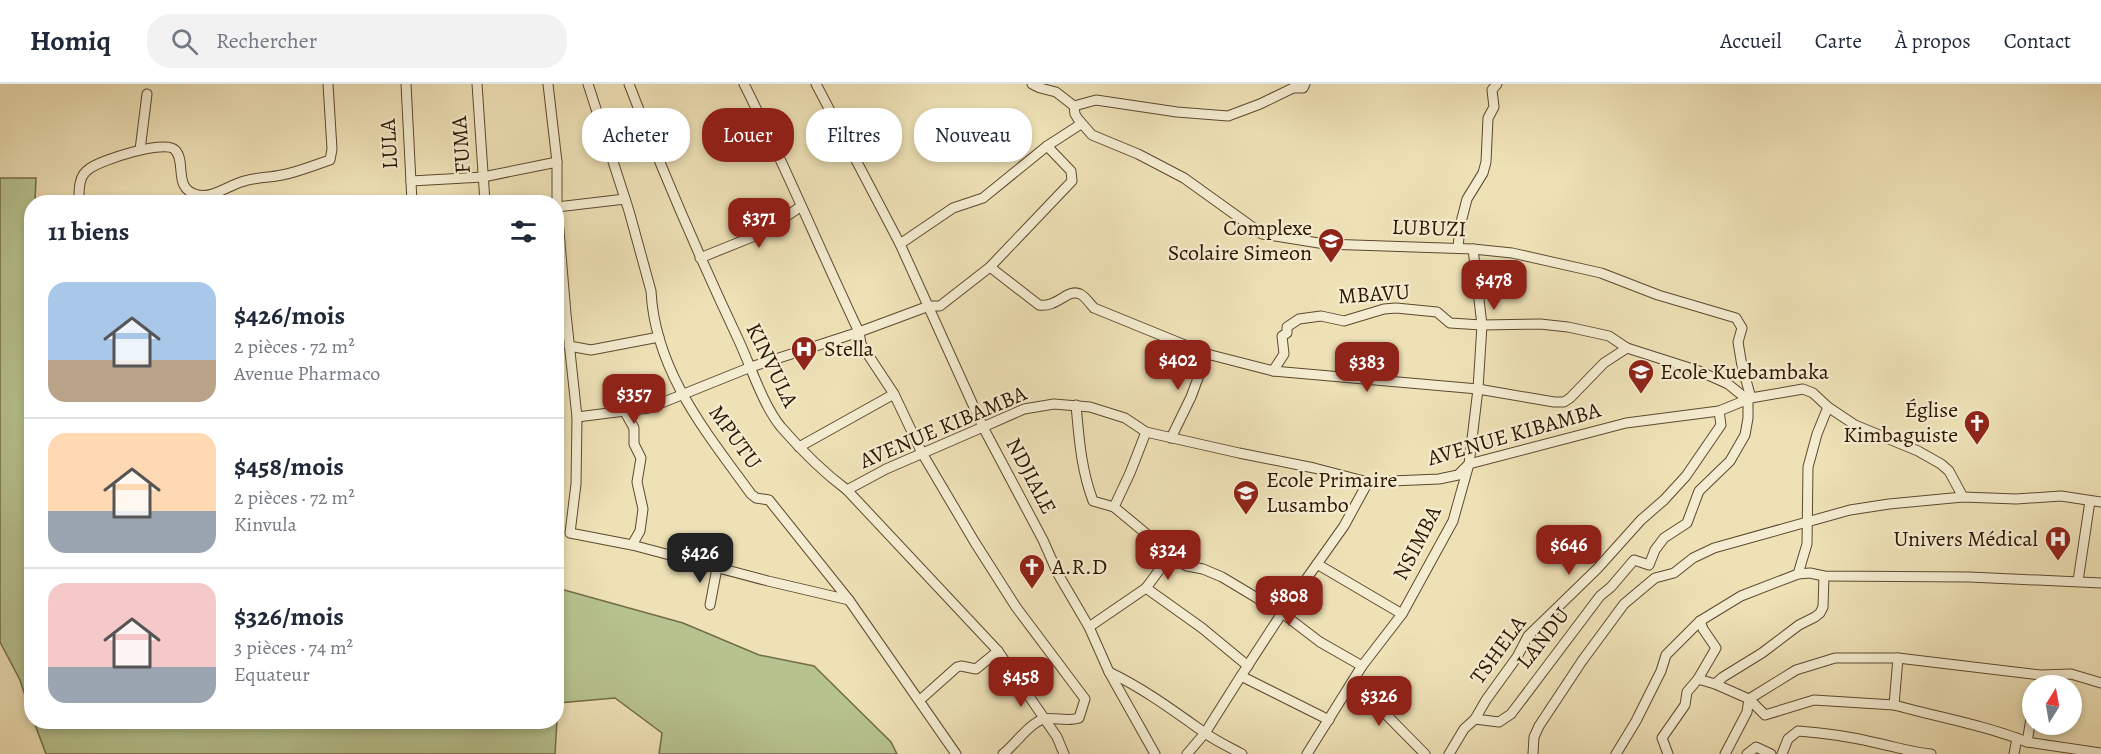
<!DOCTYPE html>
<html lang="fr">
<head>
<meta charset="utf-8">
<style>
  :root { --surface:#fff; --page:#f2f2f3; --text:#1f2937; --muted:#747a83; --line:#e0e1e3; --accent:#8f2418 }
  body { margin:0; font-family:Alegreya,serif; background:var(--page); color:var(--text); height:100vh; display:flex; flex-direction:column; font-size:22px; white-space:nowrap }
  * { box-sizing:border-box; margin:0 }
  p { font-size:20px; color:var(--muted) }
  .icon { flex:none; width:33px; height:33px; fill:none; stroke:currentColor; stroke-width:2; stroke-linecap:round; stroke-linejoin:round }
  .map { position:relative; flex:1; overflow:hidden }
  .sheet { position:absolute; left:24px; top:111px; width:540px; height:534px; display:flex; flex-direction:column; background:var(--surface); border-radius:24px; box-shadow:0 3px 9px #0003 }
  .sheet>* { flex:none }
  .guide { position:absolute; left:582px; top:24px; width:570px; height:54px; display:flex; gap:12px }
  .needle { width:39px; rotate:11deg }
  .tools { position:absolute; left:2022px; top:591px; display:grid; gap:12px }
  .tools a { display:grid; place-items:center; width:60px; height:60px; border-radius:50%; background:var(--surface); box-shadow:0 3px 9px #0003; font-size:30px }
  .price { position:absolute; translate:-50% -51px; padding:0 14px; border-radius:12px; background:var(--accent); color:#fff; font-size:20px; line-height:39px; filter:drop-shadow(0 2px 3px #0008) }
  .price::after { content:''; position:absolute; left:50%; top:36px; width:18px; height:14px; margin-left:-9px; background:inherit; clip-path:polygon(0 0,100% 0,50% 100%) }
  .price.active { background:#222; color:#fff }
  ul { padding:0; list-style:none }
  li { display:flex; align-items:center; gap:18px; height:150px; padding:0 24px }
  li+li { border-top:2px solid var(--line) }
  li span { display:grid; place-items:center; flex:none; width:168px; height:120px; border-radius:18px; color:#555 }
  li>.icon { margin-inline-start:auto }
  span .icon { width:72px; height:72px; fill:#fffc; stroke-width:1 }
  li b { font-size:26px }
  h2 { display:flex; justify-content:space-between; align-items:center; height:72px; padding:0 24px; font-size:26px }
  .pill { padding:0 21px; border-radius:24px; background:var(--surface); box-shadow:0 3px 9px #0003; font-size:21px; line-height:54px }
  .pill.active { background:var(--accent); color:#fff }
  header { display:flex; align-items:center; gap:36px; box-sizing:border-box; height:84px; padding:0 30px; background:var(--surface); border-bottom:2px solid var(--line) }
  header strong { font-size:28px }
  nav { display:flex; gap:33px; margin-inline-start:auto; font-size:21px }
  .search { width:420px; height:54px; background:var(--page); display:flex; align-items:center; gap:15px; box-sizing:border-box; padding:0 21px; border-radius:24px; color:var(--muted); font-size:22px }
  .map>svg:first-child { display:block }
</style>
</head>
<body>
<header>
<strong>Homiq</strong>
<div class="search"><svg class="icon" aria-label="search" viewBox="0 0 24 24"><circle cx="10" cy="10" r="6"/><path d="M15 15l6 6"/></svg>Rechercher</div>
<nav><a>Accueil</a><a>Carte</a><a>À propos</a><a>Contact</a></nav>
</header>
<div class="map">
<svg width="2101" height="670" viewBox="0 0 2101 670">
  <rect width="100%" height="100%" fill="#eee1b6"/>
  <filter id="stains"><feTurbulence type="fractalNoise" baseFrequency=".00333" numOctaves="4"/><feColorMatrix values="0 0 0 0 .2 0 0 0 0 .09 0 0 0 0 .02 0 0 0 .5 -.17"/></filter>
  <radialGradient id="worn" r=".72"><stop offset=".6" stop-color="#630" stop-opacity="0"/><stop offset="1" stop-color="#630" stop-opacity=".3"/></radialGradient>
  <g fill="#b7c38f" stroke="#726c48" stroke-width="1.5">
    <path d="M0,94h36l-1,24h-3l-1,512 -11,-34 -20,-38z"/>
    <path d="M557,504l126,35 76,32 55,11 77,76 6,12h-238l3,-21 -47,-35 -57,5 -3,51h-509l-12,-32h522z"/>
  </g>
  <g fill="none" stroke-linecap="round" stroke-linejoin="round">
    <g stroke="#5e482e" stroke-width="11">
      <g id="street">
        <path d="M406,0l6,118"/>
        <path d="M477,0l8,118"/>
        <path d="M548,0l9,78v45l9,107 11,103 -1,67 -6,49 62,12 136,36 81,19"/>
        <path d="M588,0l41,127 22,80c4,80 55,141 100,203l5,4 13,2 80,100 107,154"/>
        <path d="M629,0c33,87 70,172 110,257 12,26 24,64 42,86 20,23 42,45 66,63l151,161 59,86 7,17"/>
        <path d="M744,0c41,81 76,166 115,248l2,12 33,50 28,59 52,88 42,66 69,92 -6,19c-12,4 -24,-1 -35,1 -15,4 -29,26 -41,35"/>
        <path d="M816,0l84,160 83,183 60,113 15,34 31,53 20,45 46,82"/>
        <path d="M1032,0l8,4 16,4 18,14 22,-6 81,12 51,4 32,-12 33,-16h10l2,-4"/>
        <path d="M1074,22l1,8 3,5 14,16 46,19 46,24 78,56 63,10 148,5 39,4 89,20 57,22 78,23 6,10 -4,14 4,24 9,32"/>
        <path d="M140,66l7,-56"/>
        <path d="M411,97l72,-4 74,-15"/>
        <path d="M79,118c0,-11 -1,-26 10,-33 11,-9 77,-30 86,-19 12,12 -3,39 23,45 15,3 30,-9 43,-13 14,-5 27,-4 41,-7 16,-3 32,-10 48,-15l2,-11 -4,-65"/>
        <path d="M557,123l68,-8"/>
        <path d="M900,160l53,-36 30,-10 64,-52 34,-22"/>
        <path d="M1458,164l2,-22 7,-27 16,-26 3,-11 2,-44 6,-11 -2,-17 5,-6"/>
        <path d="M700,174l62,-25 38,-26"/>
        <path d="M990,183l49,38c18,3 29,-17 41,-11 5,2 10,10 14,14l113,46 66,17 205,18 76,13h10l6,-4 34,-35 23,-15"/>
        <path d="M569,262l22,4 68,-13"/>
        <path d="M1273,287l11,-17 -2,-18 5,-3v-6l12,-8 22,-3 23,5 40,-12 12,-1 41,4 13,11 32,2 58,-1 28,3 41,9 18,12 72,23 29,13 20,16v18l-3,17 -15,26 -31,30 -12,32 -23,15 -9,12 -6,15 -15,-5 -23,27 -11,9 -89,118 -12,8 -24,-3"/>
        <path d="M1076,321c3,33 5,64 17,96l21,6"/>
        <path d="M625,328l9,16v16l7,14 -4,24 6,27 -3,22 -8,14"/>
        <path d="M577,333l72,-9 102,-41 108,-35 70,-26h11l50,-39 82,-86 -1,-10 -24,-25"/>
        <path d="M1146,348l-16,41 -16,34 35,29 20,21 18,9 16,3 19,8 60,36 38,29 42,24"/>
        <path d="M1171,354l20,-41 16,-43"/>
        <path d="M799,363l95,-53"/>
        <path d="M1368,398l-24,44 -27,38 85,50"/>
        <path d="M847,406l39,-21 97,-42 41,-18 30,-5 36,3 35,11 21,14 93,21 75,15 54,14 71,-3 19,-4 11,-11 157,-41 93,-12 32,-13 52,-9 10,4 15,14 27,18 63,26 23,13 8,7 14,26"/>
        <path d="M1798,490l9,-30 1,-77 9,-33 11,-27"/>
        <path d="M2078,497l12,-80"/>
        <path d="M1146,504l56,40 46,38"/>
        <path d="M710,521l7,-37"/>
        <path d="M1089,543l57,-39 23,-31"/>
        <path d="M1109,588c34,16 65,39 96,61 11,8 24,14 37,21"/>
        <path d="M1241,592l41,-63 35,-49"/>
        <path d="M1698,595l17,5 34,15 16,16 49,-15 80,5 4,-47"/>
        <path d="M1353,597l72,73"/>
        <path d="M1715,600l8,-7 39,-24 37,-28 16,-8 5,-4 3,-6 1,-31"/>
        <path d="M920,616l37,-33 4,-1 15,3 22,-18"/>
        <path d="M1894,621c44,12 90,20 133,37"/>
        <path d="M2032,629l-5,29 74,11"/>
        <path d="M1187,670l18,-21 36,-57 88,44"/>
        <path d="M1307,670l55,-88 40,-52 51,-93 16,-57 9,-75 4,-64 -9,-76"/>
        <path d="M1449,670l15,-25 11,-10 11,-19 31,-43 11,-21 69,-67 44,-49 23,-20 22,-24 35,-51 -2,-14"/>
        <path d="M1533,670l1,-17 5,-11 43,-65 42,-57 31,-26 19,-5 19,-15 21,-10 136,-38 39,-6 74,-7 53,2 45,-3 40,6"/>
        <path d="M1616,670l20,-33 25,-50 5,-16 34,-34 41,-25 57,-22 12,-1 14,3 145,1 132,6"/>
        <path d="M1668,670l-6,-16 23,-33 2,-13 11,-13 18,-31 -13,-19 -3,-8"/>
        <path d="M1725,670l22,-42 2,-13 47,-29 39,-12h63l142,17 31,-1 30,9"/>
        <path d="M1747,670l9,-7 15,7"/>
        <path d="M1782,670l6,-15 10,-8c25,2 50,5 74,11 21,4 37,10 59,12"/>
        <path d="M2014,670l3,-16"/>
      </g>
    </g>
    <use href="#street" stroke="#f4ecd0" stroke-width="9"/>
  </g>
  <defs>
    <g id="school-pin" transform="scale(1.35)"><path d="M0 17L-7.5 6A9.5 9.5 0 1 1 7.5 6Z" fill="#8f2418" stroke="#f4ecd0"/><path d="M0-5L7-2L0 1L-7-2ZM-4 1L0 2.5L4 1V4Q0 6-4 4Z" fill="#fff"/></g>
    <g id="hospital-pin" transform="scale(1.35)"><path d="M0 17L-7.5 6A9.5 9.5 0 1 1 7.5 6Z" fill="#8f2418" stroke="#f4ecd0"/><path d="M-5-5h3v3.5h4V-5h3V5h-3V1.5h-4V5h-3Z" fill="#fff"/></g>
    <g id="church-pin" transform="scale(1.35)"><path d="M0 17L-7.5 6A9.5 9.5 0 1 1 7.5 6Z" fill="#8f2418" stroke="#f4ecd0"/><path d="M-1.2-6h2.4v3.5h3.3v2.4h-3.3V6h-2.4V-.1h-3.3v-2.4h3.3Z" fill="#fff"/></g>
  </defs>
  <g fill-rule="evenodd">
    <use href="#school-pin" x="1331" y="157"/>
    <use href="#hospital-pin" x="804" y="265"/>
    <use href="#school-pin" x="1641" y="288"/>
    <use href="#church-pin" x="1977" y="339"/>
    <use href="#school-pin" x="1246" y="409"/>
    <use href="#hospital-pin" x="2058" y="455"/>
    <use href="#church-pin" x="1032" y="483"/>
  </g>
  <g text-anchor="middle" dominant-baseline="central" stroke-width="4.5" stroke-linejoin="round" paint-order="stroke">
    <g font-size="22" fill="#2e1501" stroke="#f4ecd0">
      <text transform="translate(389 60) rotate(-93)">LULA</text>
      <text transform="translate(461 61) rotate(-94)">FUMA</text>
      <text transform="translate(1429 144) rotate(2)">LUBUZI</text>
      <text transform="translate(1374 210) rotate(-4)">MBAVU</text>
      <text transform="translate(772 281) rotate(64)">KINVULA</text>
      <text transform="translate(943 343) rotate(-23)">AVENUE KIBAMBA</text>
      <text transform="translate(1514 350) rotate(-16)">AVENUE KIBAMBA</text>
      <text transform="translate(735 353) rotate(54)">MPUTU</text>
      <text transform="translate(1031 392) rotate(62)">NDJIALE</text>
      <text transform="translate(1417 459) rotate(-63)">NSIMBA</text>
      <text transform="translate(1543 554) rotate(-52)">LANDU</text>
      <text transform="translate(1498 566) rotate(-54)">TSHELA</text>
    </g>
    <g font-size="22" fill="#2e1501" stroke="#f4ecd0" text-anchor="start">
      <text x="1312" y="144" text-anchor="end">Complexe<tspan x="1312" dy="25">Scolaire Simeon</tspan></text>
      <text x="824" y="265">Stella</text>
      <text x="1660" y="288">Ecole Kuebambaka</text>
      <text x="1958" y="326" text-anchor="end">Église<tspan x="1958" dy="25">Kimbaguiste</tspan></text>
      <text x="1266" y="396">Ecole Primaire<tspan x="1266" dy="25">Lusambo</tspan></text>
      <text x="2038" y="455" text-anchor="end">Univers Médical</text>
      <text x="1052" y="483">A.R.D</text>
    </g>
  </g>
  <rect width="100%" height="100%" filter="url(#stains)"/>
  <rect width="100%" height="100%" fill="url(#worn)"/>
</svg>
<div class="tools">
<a><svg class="needle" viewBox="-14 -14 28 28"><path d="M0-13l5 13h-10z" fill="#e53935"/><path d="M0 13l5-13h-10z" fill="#747a83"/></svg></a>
</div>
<b class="price" style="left:759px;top:165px">$371</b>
<b class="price" style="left:1494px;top:227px">$478</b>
<b class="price" style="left:1178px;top:307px">$402</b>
<b class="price" style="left:1367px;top:309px">$383</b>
<b class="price" style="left:634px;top:341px">$357</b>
<b class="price" style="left:1569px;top:492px">$646</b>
<b class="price" style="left:1168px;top:497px">$324</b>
<b class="price active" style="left:700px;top:500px">$426</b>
<b class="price" style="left:1289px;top:543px">$808</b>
<b class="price" style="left:1021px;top:624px">$458</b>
<b class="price" style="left:1379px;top:643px">$326</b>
<div class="guide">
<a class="pill">Acheter</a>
<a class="pill active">Louer</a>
<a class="pill">Filtres</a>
<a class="pill">Nouveau</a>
</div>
<section class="sheet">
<h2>11 biens<svg class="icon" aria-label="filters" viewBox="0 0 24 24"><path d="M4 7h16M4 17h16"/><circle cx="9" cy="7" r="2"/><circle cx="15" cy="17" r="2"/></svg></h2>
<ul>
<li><span style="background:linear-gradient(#a9c7e8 65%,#b9a48a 0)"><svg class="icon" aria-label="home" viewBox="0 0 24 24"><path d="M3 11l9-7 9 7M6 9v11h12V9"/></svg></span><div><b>$426/mois</b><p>2 pièces · 72 m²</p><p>Avenue Pharmaco</p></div></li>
<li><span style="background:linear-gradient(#ffd9b3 65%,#9aa5b1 0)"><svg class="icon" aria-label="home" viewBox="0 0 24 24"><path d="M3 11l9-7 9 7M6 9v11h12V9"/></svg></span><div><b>$458/mois</b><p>2 pièces · 72 m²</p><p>Kinvula</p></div></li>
<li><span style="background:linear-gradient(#f6c9c9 70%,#9aa5b1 0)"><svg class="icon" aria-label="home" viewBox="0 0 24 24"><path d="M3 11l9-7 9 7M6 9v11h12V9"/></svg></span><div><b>$326/mois</b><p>3 pièces · 74 m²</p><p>Equateur</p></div></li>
</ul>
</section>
</div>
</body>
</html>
